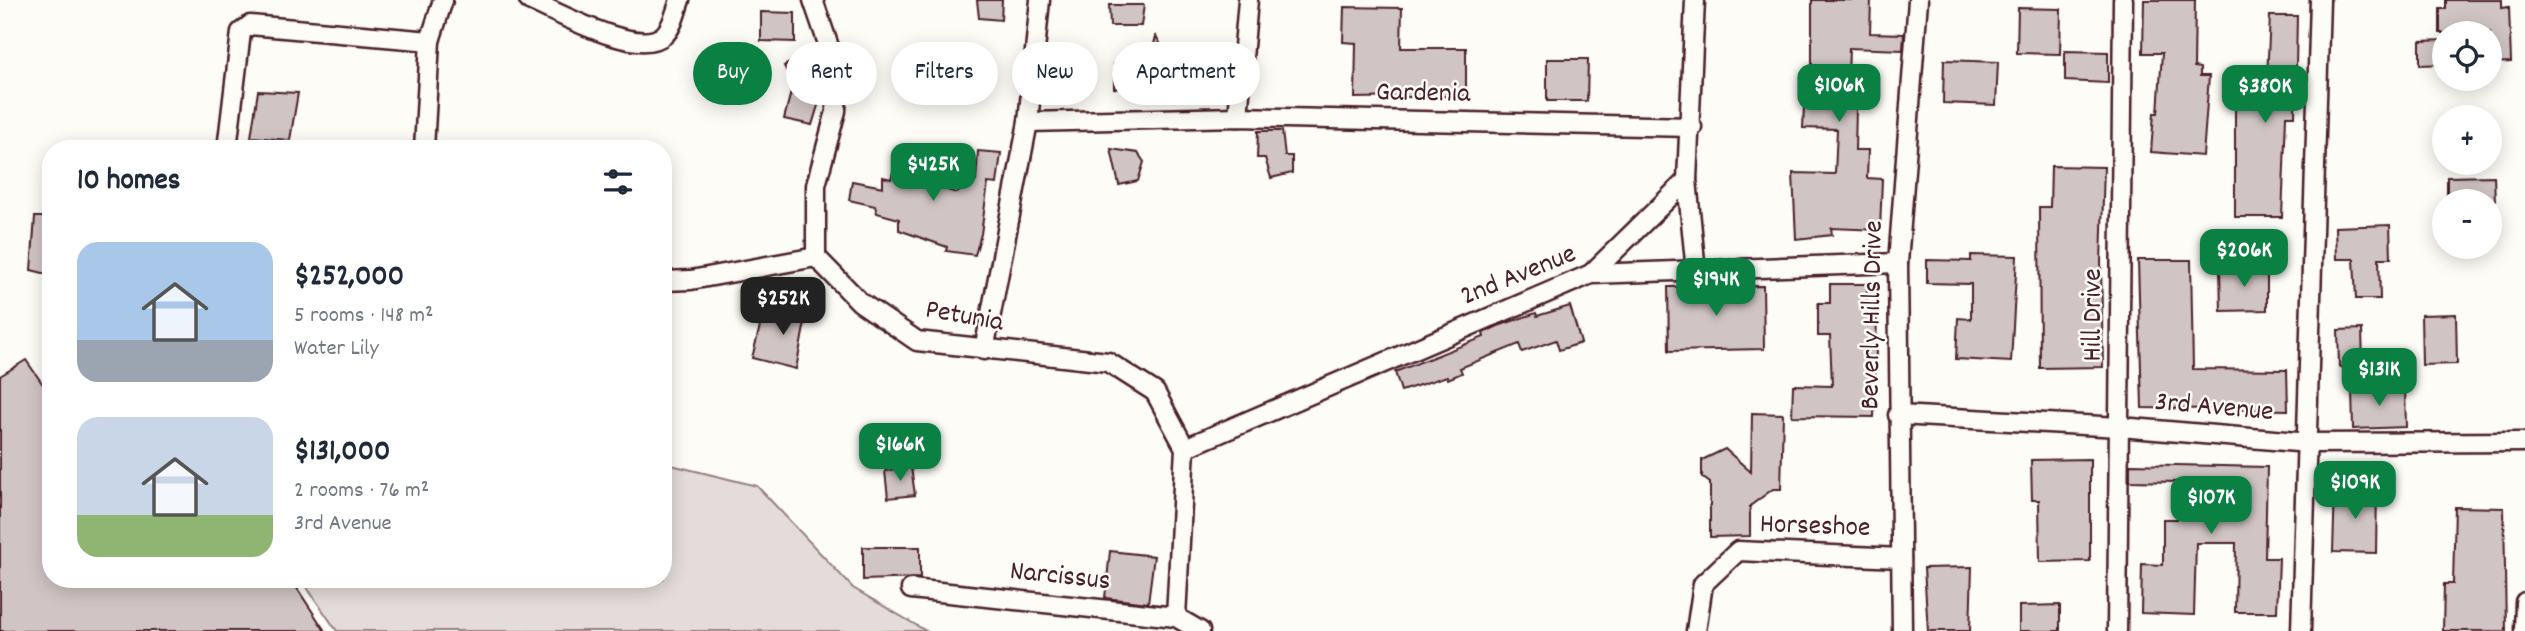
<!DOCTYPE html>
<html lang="en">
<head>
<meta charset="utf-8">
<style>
  :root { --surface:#fff; --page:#f6f6f7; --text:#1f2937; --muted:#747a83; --accent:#0b8043 }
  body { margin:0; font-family:Dekko,sans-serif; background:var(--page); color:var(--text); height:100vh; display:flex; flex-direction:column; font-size:26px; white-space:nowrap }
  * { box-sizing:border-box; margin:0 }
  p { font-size:23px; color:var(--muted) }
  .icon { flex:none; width:38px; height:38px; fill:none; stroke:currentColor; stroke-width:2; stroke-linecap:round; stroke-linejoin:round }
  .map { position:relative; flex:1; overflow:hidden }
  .panel { position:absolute; left:42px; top:140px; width:630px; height:448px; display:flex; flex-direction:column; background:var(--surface); border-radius:28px; box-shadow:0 4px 18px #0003 }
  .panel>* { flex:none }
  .top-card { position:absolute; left:693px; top:42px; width:665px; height:63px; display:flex; gap:14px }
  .controls { position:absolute; left:2432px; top:21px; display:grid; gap:14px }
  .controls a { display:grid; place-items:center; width:70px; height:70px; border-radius:50%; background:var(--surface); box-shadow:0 4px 18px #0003; font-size:35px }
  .price { position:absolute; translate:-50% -60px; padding:0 16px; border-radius:14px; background:var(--accent); color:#fff; font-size:23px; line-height:46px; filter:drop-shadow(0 2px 4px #0008) }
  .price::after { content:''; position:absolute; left:50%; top:42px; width:21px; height:16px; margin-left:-10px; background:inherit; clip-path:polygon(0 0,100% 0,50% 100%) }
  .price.current { background:#222; color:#fff }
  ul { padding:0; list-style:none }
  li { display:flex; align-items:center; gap:21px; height:175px; padding:0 35px }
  li span { display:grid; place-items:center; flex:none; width:196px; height:140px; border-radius:21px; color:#555 }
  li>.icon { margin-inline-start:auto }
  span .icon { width:84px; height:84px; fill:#fffc; stroke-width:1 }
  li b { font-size:30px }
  h2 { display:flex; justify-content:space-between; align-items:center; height:84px; padding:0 35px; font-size:30px }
  .chip { padding:0 24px; border-radius:32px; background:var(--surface); box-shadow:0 4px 18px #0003; font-size:24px; line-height:63px }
  .chip.current { background:var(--accent); color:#fff }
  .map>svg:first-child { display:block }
</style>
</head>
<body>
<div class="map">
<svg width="2525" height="631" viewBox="0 0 2525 631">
  <rect width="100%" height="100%" fill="#fdfcf7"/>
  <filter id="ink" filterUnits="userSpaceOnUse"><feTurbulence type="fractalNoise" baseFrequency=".0143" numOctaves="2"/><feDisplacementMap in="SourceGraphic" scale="14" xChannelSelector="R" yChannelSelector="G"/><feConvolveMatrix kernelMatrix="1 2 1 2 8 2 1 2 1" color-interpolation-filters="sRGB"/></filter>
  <g filter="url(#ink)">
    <path fill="#e3dcda" stroke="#967e82" stroke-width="2" d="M663,463l94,23 96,102 73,43h-589l-36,-52h362z"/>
    <g fill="#d0c5c4" stroke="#4a1f2b" stroke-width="2">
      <path d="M977,0h25l-1,20 -22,-2z"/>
      <path d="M1812,0h59l-1,33 34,1 -1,16 -54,-2 -2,60h9l-1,42h13l-1,28 15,1 -2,51 -49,-2 1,7 -36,4 -3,-66 42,1 2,-45 -34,-1 1,-22 8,1z"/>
      <path d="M2144,0h51l-1,67 6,1v8h9l-6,80 -52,-4 3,-39h4l4,-60h-19z"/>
      <path d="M2446,0h56v8l7,-1 2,55 -21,1v-30h-50v-24h6z"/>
      <path d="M1109,5h35l-3,21h-31z"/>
      <path d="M1344,7l58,1 -1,40h65v48l-111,2 1,-55 -13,-1z"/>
      <path d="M2018,8l43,1 -1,45 -43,-1z"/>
      <path d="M761,12l34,1v29l-34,-1z"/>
      <path d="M2270,16h27l-2,100h-9l-4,101h-47v-141l32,1z"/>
      <path d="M1156,36l14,25 -18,31 -38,-4v-24l36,-3z"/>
      <path d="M2445,40v24l-25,1v-24z"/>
      <path d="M812,51l12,35 -12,39 -28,-6 9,-35 -9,-18z"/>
      <path d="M2065,51l43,1v31l-43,-2z"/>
      <path d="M1547,59h41l-1,42h-40z"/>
      <path d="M1944,60l54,2 -2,43 -53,-2z"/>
      <path d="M258,91l40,2 -8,47 -39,-3z"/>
      <path d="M1258,131h24l3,25h7v17l-21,5 -6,-20h-8z"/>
      <path d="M1111,149l27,4 6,9 -6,19 -19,4z"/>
      <path d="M906,151l15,12 -5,12 19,2 -2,9 24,7 19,-12 2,-30 23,2 -4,31 -9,-1 -7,51 -6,21 -29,-4 1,-4 -48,-17v-11l-22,-6 -2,-7 -26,-6 3,-19 31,6v-10l8,2 6,-21z"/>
      <path d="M2051,166l53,1 -3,95 2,105 -63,1 -1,-161h11z"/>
      <path d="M2494,176l1,25h-48v-24z"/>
      <path d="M35,217h16v58l-20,-5z"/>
      <path d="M2390,225l1,33h-12l1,41h-24l-2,-40h-18l-1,-32z"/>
      <path d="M1971,255l46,1 -6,106 -55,-3 2,-41 13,1v-35l-44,-1v-23l44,1z"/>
      <path d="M2138,260h53l2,109 94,1 1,40 -146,-2z"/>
      <path d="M2267,268v42l-46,1 -1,-42z"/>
      <path d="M1830,284h37v32h10l-3,101 -82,-1 1,-31 39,1 -2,-50h-12v-33h12z"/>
      <path d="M1763,286l1,63 -95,2 -1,-64z"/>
      <path d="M790,301l26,5 -4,16h-7l-9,47 -44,-11 10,-40 29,5z"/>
      <path d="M1570,306l11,37 -22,7 -3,-10 -34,12 -3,-8 -59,24 2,5 -14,6 -1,-3 -46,15 -6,-19 89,-35 -1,-4 15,-7 38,-13 1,3z"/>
      <path d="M2456,314l1,50 -35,1 -1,-50z"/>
      <path d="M2362,329l1,37 -24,1 -1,-37z"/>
      <path d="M26,360l25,36v183h240l34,52h-325v-255z"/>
      <path d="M2405,388l1,39 -53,2 -1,-39z"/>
      <path d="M1752,413l31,1 -2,75h-8l-23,17v30l-40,1v-54l-8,-6v-17l23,-11 26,23z"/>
      <path d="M2090,459v102l-50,1 -1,-62h-7l-1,-40z"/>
      <path d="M2130,464l137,3 -2,91h14l-2,54h-42l1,-69h-40l-2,72 -53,-2 1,-49 21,1v-46h14v-37l-47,-1z"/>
      <path d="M911,467l4,28 -27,3 -3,-27z"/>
      <path d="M2335,488l42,1 -1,64 -43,-1z"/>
      <path d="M2455,507l49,1 2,123h-63l1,-47h9z"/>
      <path d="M863,547h57v31l-57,2z"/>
      <path d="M1110,551l44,5 -6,47 -43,-5z"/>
      <path d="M1972,567l-2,64h-42l-4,-63z"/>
      <path d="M2060,605v26h-41v-25z"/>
    </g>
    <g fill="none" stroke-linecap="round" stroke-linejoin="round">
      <g stroke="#4a1f2b" stroke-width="23">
        <g id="street">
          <path d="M529,0c28,12 109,58 135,35 9,-8 12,-24 16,-35"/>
          <path d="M813,0l25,73 -2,38 -20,74v72l44,45 57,39 191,21 47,30 30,56 -9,169"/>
          <path d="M1695,0l-8,180 9,92"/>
          <path d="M1238,117l10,-117"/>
          <path d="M1028,122l210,-5 454,10"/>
          <path d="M227,149l14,-117 9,-7 180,16"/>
          <path d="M424,149l6,-108 13,-41"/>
          <path d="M1591,274l96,-94"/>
          <path d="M663,281l28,-1 125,-23"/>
          <path d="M984,350l44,-228 12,-122"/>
          <path d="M1898,415l222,12 189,16 216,-1"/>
          <path d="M1185,448l406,-174 307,-11"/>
          <path d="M911,589l265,28 24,14"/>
          <path d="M1696,631l7,-47 35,-33 163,7"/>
          <path d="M1902,631l-4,-368 20,-263"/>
          <path d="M2117,631l6,-631"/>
          <path d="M2301,631l19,-631"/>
          <path d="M2524,631l1,-29"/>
        </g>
      </g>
      <use href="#street" stroke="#fdfcf7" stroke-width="18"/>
    </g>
  </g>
  <g text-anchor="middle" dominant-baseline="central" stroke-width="5" stroke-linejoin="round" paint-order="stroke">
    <g font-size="28" fill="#4a1f2b" stroke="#fdfcf7">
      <text transform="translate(1423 95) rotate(1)">Gardenia</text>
      <text transform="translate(1519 277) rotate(-22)">2nd Avenue</text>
      <text transform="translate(1874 315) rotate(-89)">Beverly Hills Drive</text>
      <text transform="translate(2095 315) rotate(-90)">Hill Drive</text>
      <text transform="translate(964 318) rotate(10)">Petunia</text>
      <text transform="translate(2214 409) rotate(5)">3rd Avenue</text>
      <text transform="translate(1815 528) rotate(2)">Horseshoe</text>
      <text transform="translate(1060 578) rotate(6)">Narcissus</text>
    </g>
  </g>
</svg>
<div class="controls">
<a><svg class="icon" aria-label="locate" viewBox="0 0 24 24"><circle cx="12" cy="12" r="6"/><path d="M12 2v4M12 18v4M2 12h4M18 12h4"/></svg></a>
<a>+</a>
<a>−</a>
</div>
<b class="price" style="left:1839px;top:124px">$106K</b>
<b class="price" style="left:2265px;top:125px">$380K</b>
<b class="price" style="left:933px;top:203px">$425K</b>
<b class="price" style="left:2244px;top:289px">$206K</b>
<b class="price" style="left:1716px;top:318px">$194K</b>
<b class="price current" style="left:783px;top:337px">$252K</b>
<b class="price" style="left:2379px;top:408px">$131K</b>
<b class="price" style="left:900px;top:483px">$166K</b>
<b class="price" style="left:2355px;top:521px">$109K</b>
<b class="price" style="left:2211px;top:536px">$107K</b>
<div class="top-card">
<a class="chip current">Buy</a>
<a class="chip">Rent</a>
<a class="chip">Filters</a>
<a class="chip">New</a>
<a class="chip">Apartment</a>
</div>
<section class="panel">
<h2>10 homes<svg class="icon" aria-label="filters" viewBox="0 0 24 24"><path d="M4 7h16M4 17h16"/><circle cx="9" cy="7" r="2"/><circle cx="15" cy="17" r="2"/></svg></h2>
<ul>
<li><span style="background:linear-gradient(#a9c7e8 70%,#9aa5b1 0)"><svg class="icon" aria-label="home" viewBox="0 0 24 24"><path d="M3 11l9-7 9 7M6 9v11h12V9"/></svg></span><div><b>$252,000</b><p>5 rooms · 148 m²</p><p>Water Lily</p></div></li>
<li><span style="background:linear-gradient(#c9d6e8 70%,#8fb573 0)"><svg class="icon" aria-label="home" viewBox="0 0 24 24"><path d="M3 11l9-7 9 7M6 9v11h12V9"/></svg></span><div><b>$131,000</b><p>2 rooms · 76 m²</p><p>3rd Avenue</p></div></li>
</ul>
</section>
</div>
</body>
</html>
